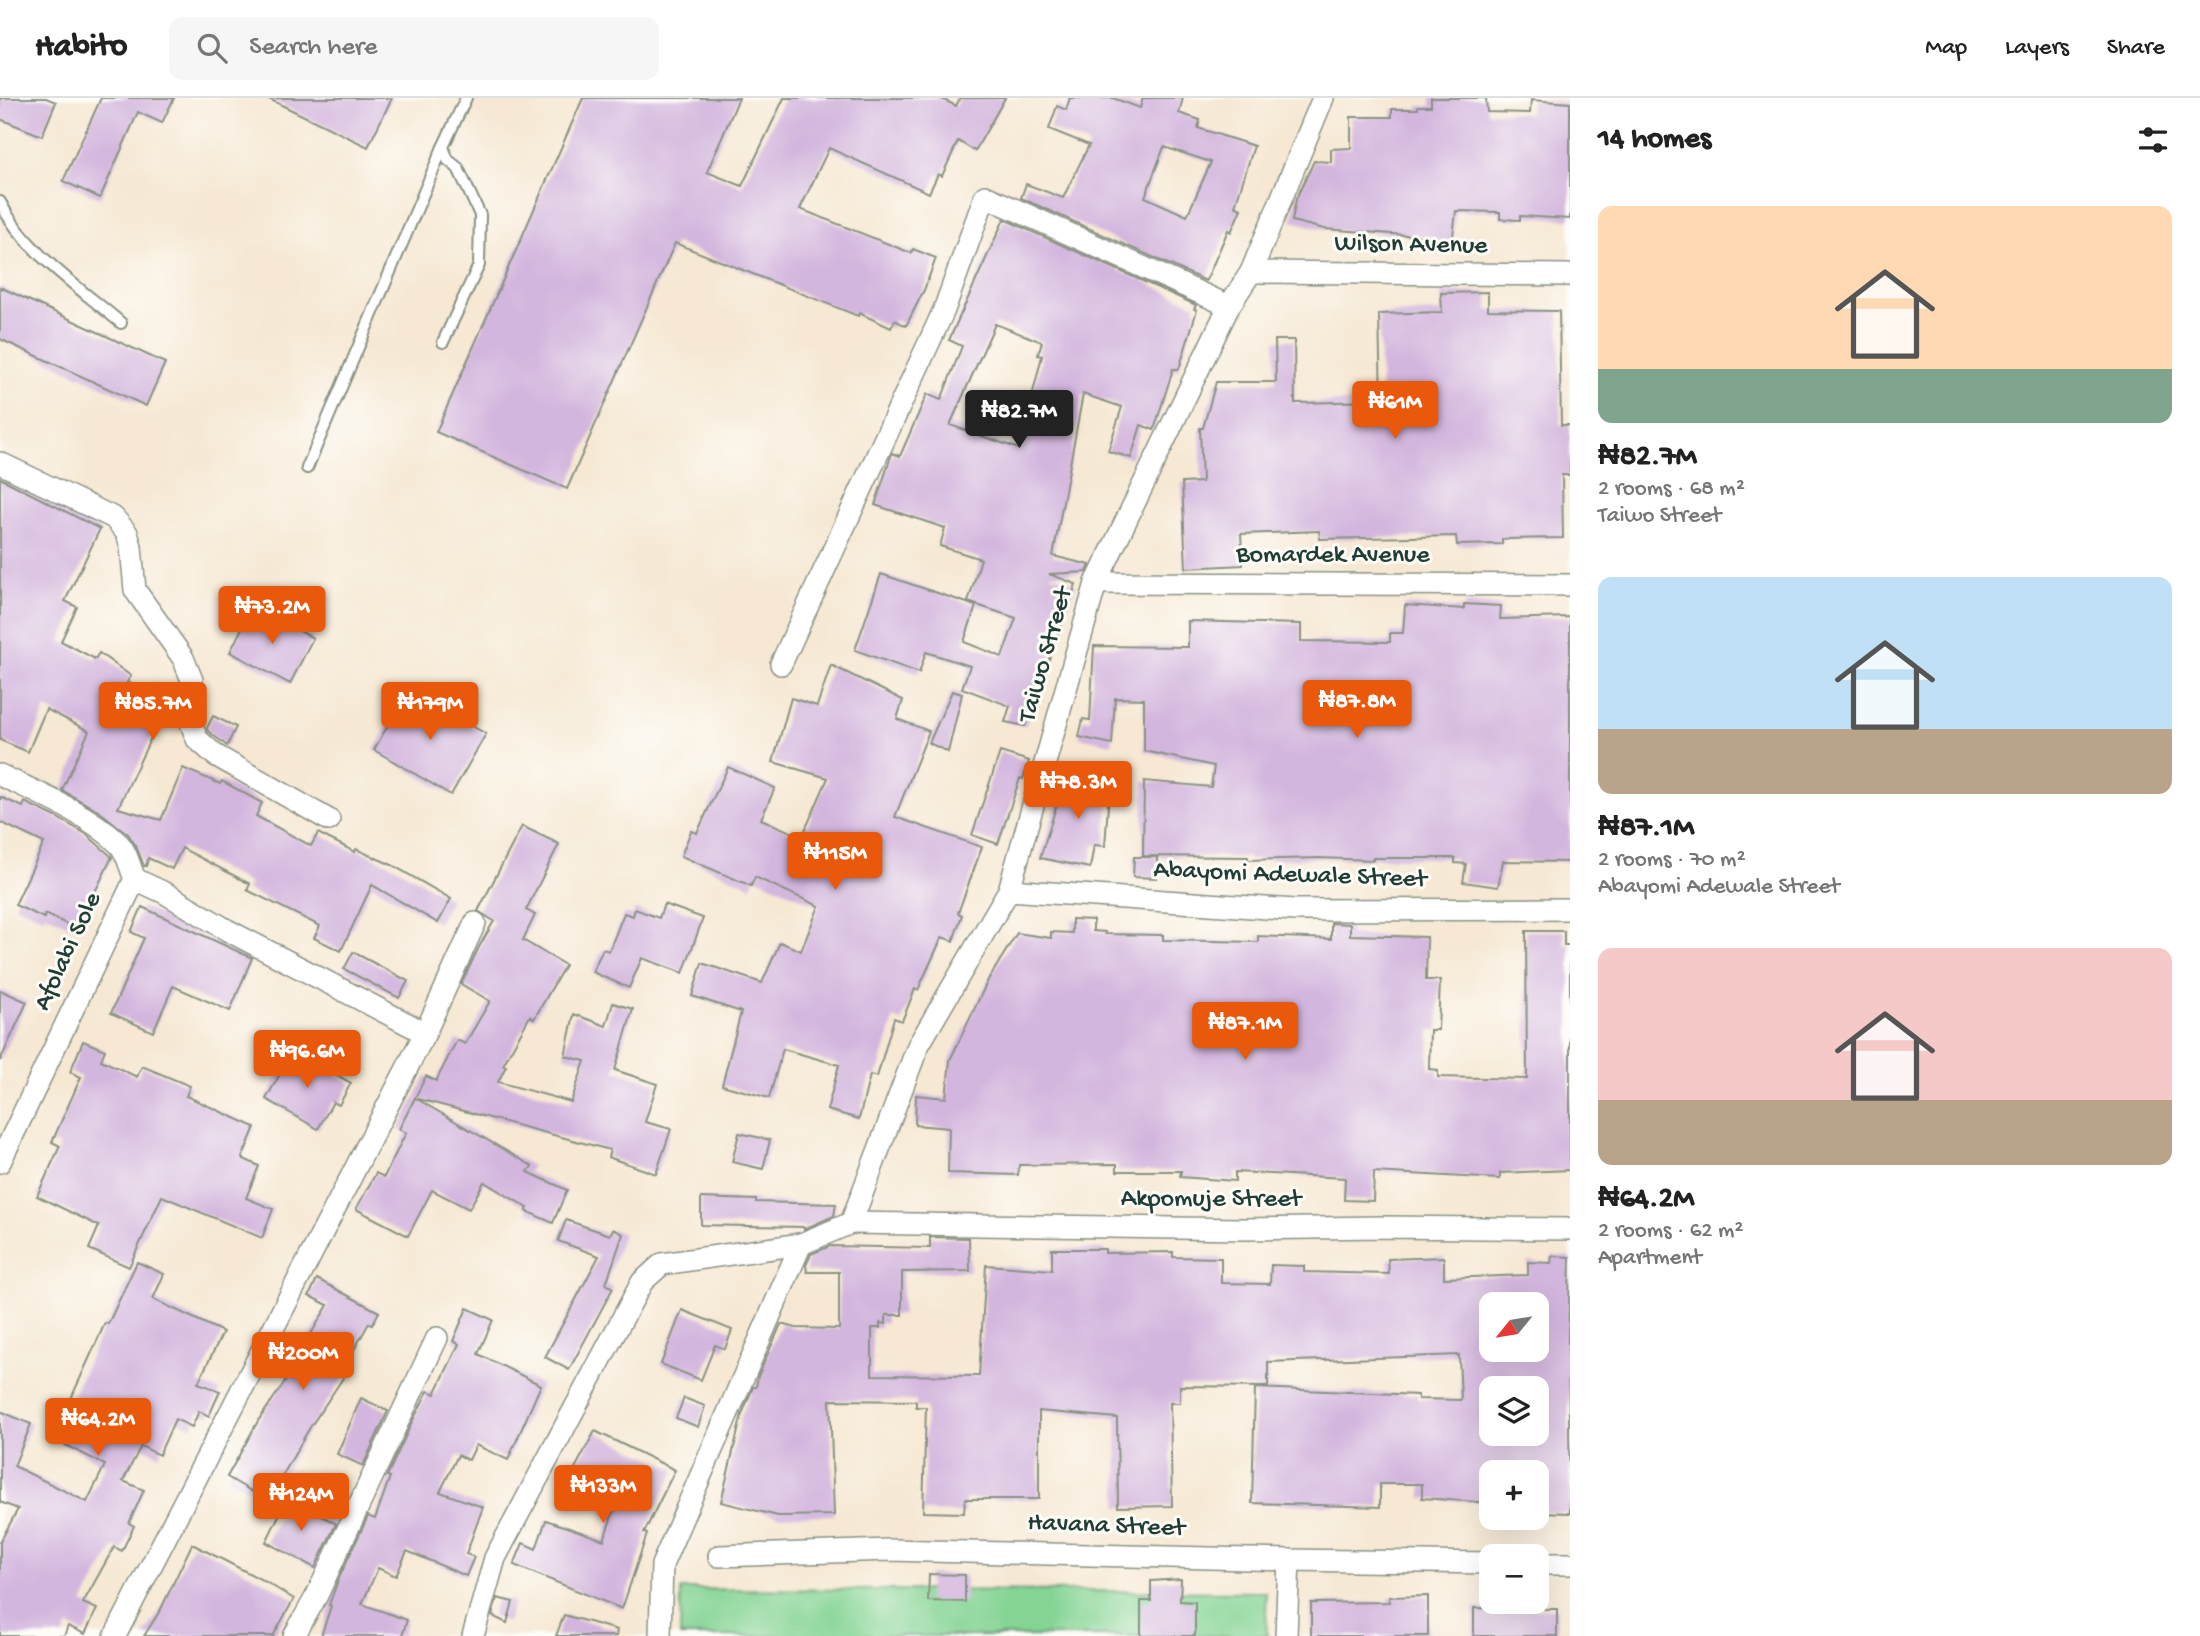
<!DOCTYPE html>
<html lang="en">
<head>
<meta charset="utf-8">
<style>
  :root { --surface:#fff; --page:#f6f6f6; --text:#222; --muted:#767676; --line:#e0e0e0; --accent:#ea580c }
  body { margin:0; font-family:"Gochi Hand",sans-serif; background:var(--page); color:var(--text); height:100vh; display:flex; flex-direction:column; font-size:26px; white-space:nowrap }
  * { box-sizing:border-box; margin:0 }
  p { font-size:23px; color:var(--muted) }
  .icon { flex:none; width:38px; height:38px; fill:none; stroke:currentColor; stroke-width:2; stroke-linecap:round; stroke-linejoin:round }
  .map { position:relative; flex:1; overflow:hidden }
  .details { display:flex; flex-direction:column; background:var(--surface); width:630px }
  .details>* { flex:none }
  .needle { width:46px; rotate:240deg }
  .controls { position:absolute; left:1479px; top:1194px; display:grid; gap:14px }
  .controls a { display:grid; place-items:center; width:70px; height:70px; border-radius:14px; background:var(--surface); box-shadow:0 7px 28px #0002; font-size:35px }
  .price { position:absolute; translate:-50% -60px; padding:0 16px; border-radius:7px; background:var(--accent); color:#fff; font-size:23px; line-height:46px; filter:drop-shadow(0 2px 4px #0008) }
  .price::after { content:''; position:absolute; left:50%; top:42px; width:21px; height:16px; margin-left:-10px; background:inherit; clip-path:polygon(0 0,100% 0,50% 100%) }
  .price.current { background:#222; color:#fff }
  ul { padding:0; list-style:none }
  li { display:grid; align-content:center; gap:14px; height:371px; padding:0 28px }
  li span { display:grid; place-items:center; height:217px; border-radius:14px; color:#555 }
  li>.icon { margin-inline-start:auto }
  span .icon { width:126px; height:126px; fill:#fffc; stroke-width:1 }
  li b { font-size:30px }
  h2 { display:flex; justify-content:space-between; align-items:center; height:84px; padding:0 28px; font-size:30px }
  header { display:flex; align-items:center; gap:42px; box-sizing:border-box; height:98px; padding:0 35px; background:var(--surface); border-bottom:2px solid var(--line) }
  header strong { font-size:33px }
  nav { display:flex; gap:38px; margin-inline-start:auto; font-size:24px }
  .search { width:490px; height:63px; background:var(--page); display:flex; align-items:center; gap:18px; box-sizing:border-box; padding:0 24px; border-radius:14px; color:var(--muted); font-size:26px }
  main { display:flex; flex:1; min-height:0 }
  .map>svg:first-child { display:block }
</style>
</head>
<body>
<header>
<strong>Habito</strong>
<div class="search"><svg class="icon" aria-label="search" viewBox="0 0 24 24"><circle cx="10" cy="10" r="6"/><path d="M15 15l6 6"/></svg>Search here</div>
<nav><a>Map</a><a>Layers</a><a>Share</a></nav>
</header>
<main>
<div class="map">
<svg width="1570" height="1538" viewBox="0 0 1570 1538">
  <rect width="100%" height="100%" fill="#fdfcf7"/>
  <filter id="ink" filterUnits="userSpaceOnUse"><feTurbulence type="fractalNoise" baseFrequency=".0143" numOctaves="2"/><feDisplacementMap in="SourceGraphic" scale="14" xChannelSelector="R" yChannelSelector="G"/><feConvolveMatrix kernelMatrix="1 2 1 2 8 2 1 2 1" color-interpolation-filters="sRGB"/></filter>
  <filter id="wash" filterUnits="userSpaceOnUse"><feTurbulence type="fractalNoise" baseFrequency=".00686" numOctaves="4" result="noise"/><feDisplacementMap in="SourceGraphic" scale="28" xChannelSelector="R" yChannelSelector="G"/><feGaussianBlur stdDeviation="1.57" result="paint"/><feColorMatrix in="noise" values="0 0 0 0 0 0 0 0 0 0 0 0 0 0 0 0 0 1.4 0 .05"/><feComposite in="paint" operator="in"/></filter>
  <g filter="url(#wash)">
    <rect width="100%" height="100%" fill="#f6e8d3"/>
    <path fill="#84d494" stroke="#528864" stroke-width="2" d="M681,1491l585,3 1,44h-587z"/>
    <g id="blocks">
      <g fill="#d3b6de" fill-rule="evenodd">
        <path d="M0,0h46l10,4 -14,34 -42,-17z"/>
        <path d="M101,0h73l-12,25 -24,-11 -38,86 -37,-17z"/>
        <path d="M267,0h125l-24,49z"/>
        <path d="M583,0h156l-32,74 35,14 42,-88h156l16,8 4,-8h45l-30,53 -17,-10 -16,35 -4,-2 -9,19 -100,-45 -29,61 111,44 2,-4 23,9 -12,32 -18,36 -11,-6 -4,8 -32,-15 -1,3 -183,-73 -108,246 -131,-57z"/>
        <path d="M1070,0h43l27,10 3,-10h40l-4,15 21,7 -2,8 56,18 -19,60 6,3 -10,23 -3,-2 -22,51 -185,-83 5,-14 37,14 26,-53 -40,-16 8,-23 9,4zM1164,49l47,15 -24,54 -42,-19z"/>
        <path d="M1431,0h55l1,14 43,1 1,-13 39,3v116l-50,-3v4l-20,-1v-7l-44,-1 -4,34 -20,-2 1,-6 -109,-8 -32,-8 4,-22 18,-38 17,1v-13l20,-1v-31h41v-8h26v-3h13z"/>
        <path d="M1004,121l192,86 -2,4 3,1 -18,59h-6l-19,61 -13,-5 -10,33 -23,-7 14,-44 -39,-13 -30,162 37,9 -3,7 -38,2 27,10 -51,142 -20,-4 5,-16 -48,-18 8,-22 -44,-14 -7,21 -64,-23 26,-76 95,32 -12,36 38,15 14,-39 -48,-16 13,-43 -41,-13 5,-18 -70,-23 17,-52 8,3 27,-62 14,6 21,-54 -13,-6zM995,226l47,18 -4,13 4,1 -23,93 -69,-24z"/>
        <path d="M0,189l165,76 -19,43 -146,-67z"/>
        <path d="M1488,194v18l71,1 2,114h9v50h-8l1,63 -61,1v5l-45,1 -1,-9 -136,3 -1,-8 -78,3 2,31 -57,3 -4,-85 20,-1 -2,-54h3l13,-46h60l-1,-42h19l1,63 86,-2 -2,-87 63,-2 -1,-19z"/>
        <path d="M0,380l100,51 -35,72 12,6 -16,34 34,18 4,-6 32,23 -4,6 28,13 -8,18 13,5 -42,90 43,12 22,-52 37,16 2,-3 40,22 -6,13 55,30 7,-13 37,19 1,-3 36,16 59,34 -13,24 -66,-38 -31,66 -27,-13 6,-12 -73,-36 3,-6 -68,-36 -10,21 -24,-11 -2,8h-2l-8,-20 -8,-12 -28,-22 -38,-22 27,-59 -43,-22 -18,43 -28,-12z"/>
        <path d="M1464,506l37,2 -1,13 70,-2v245l-67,-1 -5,26 -35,-5 3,-18 -11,-1v-5h-82v2l-54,-2 -71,2v-3l-105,-1 1,-75 67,6 3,-21 -70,-15v-52l-29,-1 -3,46 -33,-7 4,-18 7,1 4,-74 94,1v-26l113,3v17l89,1v-9h13l2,-28 59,4z"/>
        <path d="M250,514l13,6 2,-5 48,25 -23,46 -60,-32z"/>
        <path d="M831,567l72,35 -6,19 32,12 -34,86 87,30 -24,66 4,2 -9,26 -11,-4 -24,53 -3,-1 -13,32 -8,-3 -17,59 -7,-2 -11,44 -32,-9 12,-45 -56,-16 -14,49 -47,-13 19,-73 -49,-16 10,-33 60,20 18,-41 21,9 18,-45 -64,-29 -4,9 -70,-30 10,-25 6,2 31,-66 47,21 -14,31 41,18 26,-59 -55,-16 18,-64 26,8z"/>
        <path d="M408,592l78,44 -35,61 -77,-45z"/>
        <path d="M952,593l10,3 -14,58 -19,-9z"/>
        <path d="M213,618l23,11 -9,19 -19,-15 -1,-3z"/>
        <path d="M1000,654l29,9 -6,18 -3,-1 -22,66 -26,-9z"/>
        <path d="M1067,674l12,4 31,2 -5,68 -11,-1 -4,23 -50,-10z"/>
        <path d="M0,699l23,10 2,-5 31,15 30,17 26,23 -35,72 -32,-15 -1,4 -29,-13 29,-62 -44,-21z"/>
        <path d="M522,728l37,18 -33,66 9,5 -12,25 42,25 -31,54 -4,-3 -27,49 3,1 -8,16 73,20 14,-41 -20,-5 9,-42 32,12 7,-23 20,6 -18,61 42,14 -12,38 26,7 -15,45 -48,-17 2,-7 -195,-52 117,68 -4,6 39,18 -14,33 -27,-12 2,-3 -44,-26 -15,27 -37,-19 -24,46 -52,-27 20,-36 8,4 22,-44 -7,-4 27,-53 10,5 21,-41 8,4 25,-43 -29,-17 18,-37 15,-26 -16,-10z"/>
        <path d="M1134,759h23v21l-24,-1z"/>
        <path d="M664,806l39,14 -20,55 -41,-15 -13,30 -37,-16 11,-23 6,2 15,-38 9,3 2,-7 24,9z"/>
        <path d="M142,809l110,51 -22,53 -57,-25 -20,46 -42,-19 33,-75 -13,-6z"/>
        <path d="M1072,821l21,1v11l12,1v2l58,1v5l95,2v-6l73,3v-16l19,1v11l77,2 -1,43h14l-2,50h-8l-1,39 9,1v7l89,2 -1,-148h38v14h6v225l-70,3v6l-126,-7 -1,29 -29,-1 1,-22 -110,-6v9l-55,-4 1,-6h-64v-7l-98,1 -1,10 -70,-2 1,-45 -34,-3 1,-30 30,3 4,-38 38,-80 29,-47 34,5v-6l21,1z"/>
        <path d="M353,854l55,29 -9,17 -55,-29z"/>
        <path d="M0,892l27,12 -27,59z"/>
        <path d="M83,943l22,9 -4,10 36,17 5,-11 48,20 -4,10 69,31 -13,31 17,8 -13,32 27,11 -11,29 -100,-42 -33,71 -40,-18 10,-23 -62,-30 23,-50 -8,-4 29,-65 -11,-5z"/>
        <path d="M293,953l58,32 -12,22 -6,-3 -15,27 -52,-30z"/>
        <path d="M739,1035l31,7 -7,29 -31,-7z"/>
        <path d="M701,1100l55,2v2l80,2 -2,12 -30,13 -1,-2 -102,-2z"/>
        <path d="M566,1122l44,15 3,-6 10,5 -17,50 7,4 -44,82 -24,-13 54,-101 -41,-15z"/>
        <path d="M930,1139l39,1 1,33 -68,1v43h-16v9l-6,-1v5h-8v47l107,1 7,-111 66,5v-21h53v4l68,-1v5l48,1v25l49,1 1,-19 33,1v6l85,2 -1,-15 56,-2v21l84,-3v-13l23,1 1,-7 18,1 -2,83 2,173 -34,-1v-40h-45v31l-69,-5v-14h-42v23l-128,-4 3,-115 163,7v4l43,1 -2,-45 -191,7v25l-88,-1v17h-10l2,103 -54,1 -1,-89 -78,-7v88h-74l-1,14 -41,-1 3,-105h-10v-6l-86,-1 4,115 -56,1 -57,-14 21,-88 11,-27h3l2,-11 23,-52 15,4 43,1v-57h-32l-1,-7 5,-11 19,-8 100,2zM1491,1206h45v45h-45zM1536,1286v49h-45v-47z"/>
        <path d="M137,1164l27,12 -11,25 70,33 -25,51 22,8 -11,25 -10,-5 -7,16 -17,-8 -16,36 -18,-9 -18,35 21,9 -15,33 5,3 -12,25 -8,-4 -31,56 14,6 -12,25 -17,-8 -4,10h-64v-94l18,-33 -18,-7v-91l31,13 -17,42 73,36 18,-37 -55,-28 13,-26 2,1 40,-89 3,1z"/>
        <path d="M317,1181l62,33 -7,13 -3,-2 -28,50 4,2 -36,54 -41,72 -41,-24 31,-56 55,-80 -5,-2 20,-34 -19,-9z"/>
        <path d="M467,1210l26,12 -15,34 63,31 -33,75 -32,-15 -7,15 -11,-5 -18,37 43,15 -17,47 8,3 -8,19 -59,-25 -11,25 -18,-8 -16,36 45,16 -5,16h-81l10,-30 -2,-1 9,-25 30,-64 7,3 15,-42 -3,-1 25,-54 16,-31 7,3 24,-50 -6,-3z"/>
        <path d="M682,1212l50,20 -7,19 -10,-4 -14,35 -40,-16z"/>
        <path d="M361,1300l27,13 -25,55 -26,-12z"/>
        <path d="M684,1300l21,8 -7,21 -22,-9z"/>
        <path d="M595,1333l80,39 -31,63 3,1 -25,75 -108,-44 9,-22 13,6 10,-29 58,20 14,-43 -46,-23z"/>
        <path d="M288,1399l48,27 -21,44 -49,-26z"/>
        <path d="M192,1446l74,38 28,17 -21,37h-129l17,-27z"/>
        <path d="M929,1476l36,1v27l-37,-1z"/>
        <path d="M1181,1481l-1,22 15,1v34h-54v-35h10v-20z"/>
        <path d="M1428,1498v40h-117v-33l78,-1v-5z"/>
        <path d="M497,1500l16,4 -6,21 -15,-7z"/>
        <path d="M1474,1510l83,1v27h-83z"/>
        <path d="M564,1517l53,15 -1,6h-60z"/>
      </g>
    </g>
  </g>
  <g filter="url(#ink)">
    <use href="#blocks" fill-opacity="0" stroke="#8a9284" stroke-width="2"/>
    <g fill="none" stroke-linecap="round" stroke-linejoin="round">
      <g stroke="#8a9284" stroke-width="14">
        <g id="lane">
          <path d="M0,104c25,50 79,85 121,121"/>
          <path d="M443,244l36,-77 1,-50 -22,-47 -10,-8 -5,-13 23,-49"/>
          <path d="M307,370l136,-321"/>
        </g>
      </g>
      <g stroke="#8a9284" stroke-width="24">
        <g id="street">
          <path d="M1251,174l319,3"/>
          <path d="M0,365l114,55 13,15 4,14 4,43 48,68 9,22v46l5,13 18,16 114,65"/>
          <path d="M1096,485l474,2"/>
          <path d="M781,566l163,-354 41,-114 244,110"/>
          <path d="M0,677c38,18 89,39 119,69 8,8 11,24 16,35l30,14 62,37 198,103"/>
          <path d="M1009,792l286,20 275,-1"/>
          <path d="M0,1064l135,-283"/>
          <path d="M851,1125l392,6 138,-2 189,2"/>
          <path d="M719,1458l170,-6 400,10 202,3"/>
          <path d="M1536,1466h34"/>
          <path d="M115,1538l310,-603 50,-110"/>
          <path d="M294,1538l23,-41 120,-257"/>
          <path d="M473,1538l22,-78 147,-276 20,-18 139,-20 50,-21 67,-177 91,-156 87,-307 133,-277 22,-34 72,-174"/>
          <path d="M660,1538l2,-71 139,-321"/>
          <path d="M1286,1538l3,-76"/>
        </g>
      </g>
      <use href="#lane" stroke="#fff" stroke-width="10"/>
      <use href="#street" stroke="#fff" stroke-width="21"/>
    </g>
  </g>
  <g text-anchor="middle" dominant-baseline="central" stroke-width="6" stroke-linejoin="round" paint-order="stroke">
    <g font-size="26" fill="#1f3d34" stroke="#fdfcf7">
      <text transform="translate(1411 148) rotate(1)">Wilson Avenue</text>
      <text x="1333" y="458">Bomardek Avenue</text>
      <text transform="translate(1047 557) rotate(-74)">Taiwo Street</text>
      <text transform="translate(1290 778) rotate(2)">Abayomi Adewale Street</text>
      <text transform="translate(69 854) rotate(-65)">Afolabi Sole</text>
      <text x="1211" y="1102">Akpomuje Street</text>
      <text transform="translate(1106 1429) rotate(2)">Havana Street</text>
    </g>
  </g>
</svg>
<div class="controls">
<a><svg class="needle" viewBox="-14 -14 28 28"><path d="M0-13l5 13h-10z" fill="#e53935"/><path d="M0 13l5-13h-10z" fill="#767676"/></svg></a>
<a><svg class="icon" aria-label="layers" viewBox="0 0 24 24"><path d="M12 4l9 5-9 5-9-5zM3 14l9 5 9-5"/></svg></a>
<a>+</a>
<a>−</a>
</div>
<b class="price" style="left:1395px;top:343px">₦61M</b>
<b class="price current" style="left:1019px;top:352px">₦82.7M</b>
<b class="price" style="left:272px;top:548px">₦73.2M</b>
<b class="price" style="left:1357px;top:642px">₦87.8M</b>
<b class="price" style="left:153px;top:644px">₦85.7M</b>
<b class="price" style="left:430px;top:644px">₦179M</b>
<b class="price" style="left:1078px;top:723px">₦78.3M</b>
<b class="price" style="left:835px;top:794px">₦115M</b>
<b class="price" style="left:1245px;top:964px">₦87.1M</b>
<b class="price" style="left:307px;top:992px">₦96.6M</b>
<b class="price" style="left:303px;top:1294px">₦200M</b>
<b class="price" style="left:98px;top:1360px">₦64.2M</b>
<b class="price" style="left:603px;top:1427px">₦133M</b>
<b class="price" style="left:301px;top:1435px">₦124M</b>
</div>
<section class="details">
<h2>14 homes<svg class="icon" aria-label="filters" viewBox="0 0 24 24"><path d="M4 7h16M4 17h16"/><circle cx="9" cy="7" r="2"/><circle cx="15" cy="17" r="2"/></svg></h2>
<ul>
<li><span style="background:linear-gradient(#ffd9b3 75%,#7fa58c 0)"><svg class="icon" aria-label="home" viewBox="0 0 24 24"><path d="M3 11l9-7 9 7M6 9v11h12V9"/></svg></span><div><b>₦82.7M</b><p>2 rooms · 68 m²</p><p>Taiwo Street</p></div></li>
<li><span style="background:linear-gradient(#bfe0f5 70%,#b9a48a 0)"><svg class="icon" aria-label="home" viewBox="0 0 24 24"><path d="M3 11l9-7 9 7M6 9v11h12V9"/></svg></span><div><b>₦87.1M</b><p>2 rooms · 70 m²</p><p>Abayomi Adewale Street</p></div></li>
<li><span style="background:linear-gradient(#f6c9c9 70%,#b9a48a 0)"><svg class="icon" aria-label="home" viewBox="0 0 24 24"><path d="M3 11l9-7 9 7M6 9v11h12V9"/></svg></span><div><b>₦64.2M</b><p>2 rooms · 62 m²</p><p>Apartment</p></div></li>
</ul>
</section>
</main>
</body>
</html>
